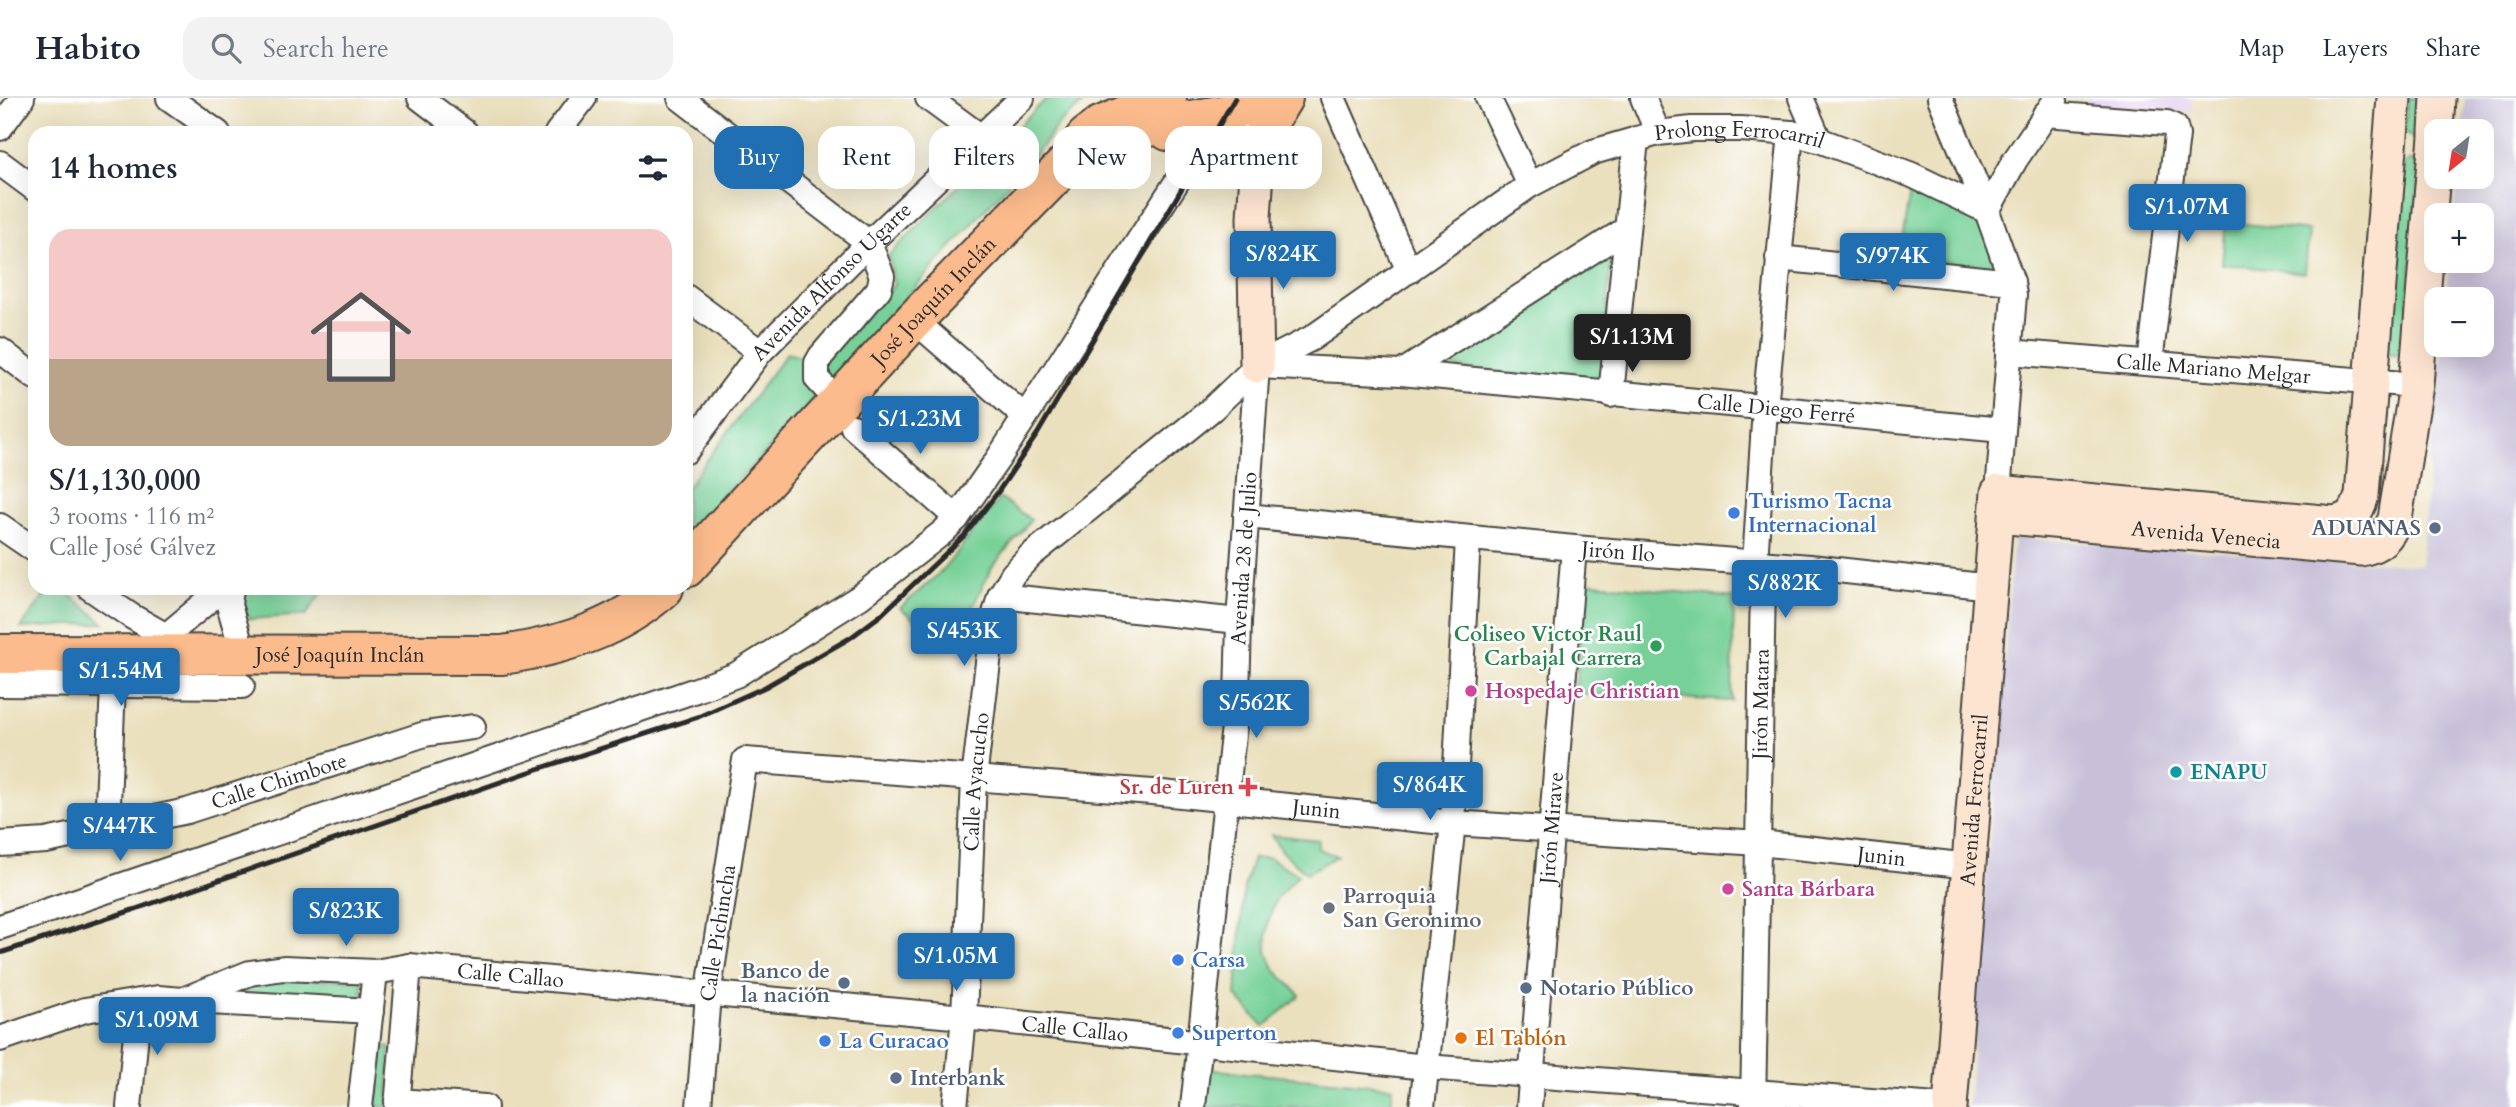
<!DOCTYPE html>
<html lang="en">
<head>
<meta charset="utf-8">
<style>
  :root { --surface:#fff; --page:#f2f2f3; --text:#1f2937; --muted:#747a83; --line:#e0e1e3; --accent:#1f6fb2 }
  body { margin:0; font-family:Cardo,serif; background:var(--page); color:var(--text); height:100vh; display:flex; flex-direction:column; font-size:26px; white-space:nowrap }
  * { box-sizing:border-box; margin:0 }
  p { font-size:23px; color:var(--muted) }
  .icon { flex:none; width:38px; height:38px; fill:none; stroke:currentColor; stroke-width:2; stroke-linecap:round; stroke-linejoin:round }
  .map { position:relative; flex:1; overflow:hidden }
  .details { position:absolute; left:28px; top:28px; width:665px; height:469px; display:flex; flex-direction:column; background:var(--surface); border-radius:21px; box-shadow:0 7px 28px #0002 }
  .details>* { flex:none }
  .banner { position:absolute; left:714px; top:28px; width:665px; height:63px; display:flex; gap:14px }
  .needle { width:46px; rotate:210deg }
  .buttons { position:absolute; left:2424px; top:21px; display:grid; gap:14px }
  .buttons a { display:grid; place-items:center; width:70px; height:70px; border-radius:14px; background:var(--surface); box-shadow:0 7px 28px #0002; font-size:35px }
  .price { position:absolute; translate:-50% -60px; padding:0 16px; border-radius:7px; background:var(--accent); color:#fff; font-size:23px; line-height:46px; filter:drop-shadow(0 2px 4px #0008) }
  .price::after { content:''; position:absolute; left:50%; top:42px; width:21px; height:16px; margin-left:-10px; background:inherit; clip-path:polygon(0 0,100% 0,50% 100%) }
  .price.active { background:#222; color:#fff }
  ul { padding:0; list-style:none }
  li { display:grid; align-content:center; gap:14px; height:371px; padding:0 21px }
  li+li { border-top:2px solid var(--line) }
  li span { display:grid; place-items:center; height:217px; border-radius:21px; color:#555 }
  li>.icon { margin-inline-start:auto }
  span .icon { width:126px; height:126px; fill:#fffc; stroke-width:1 }
  li b { font-size:30px }
  h2 { display:flex; justify-content:space-between; align-items:center; height:84px; padding:0 21px; font-size:30px }
  .tag { padding:0 24px; border-radius:21px; background:var(--surface); box-shadow:0 7px 28px #0002; font-size:24px; line-height:63px }
  .tag.active { background:var(--accent); color:#fff }
  header { display:flex; align-items:center; gap:42px; box-sizing:border-box; height:98px; padding:0 35px; background:var(--surface); border-bottom:2px solid var(--line) }
  header strong { font-size:33px }
  nav { display:flex; gap:38px; margin-inline-start:auto; font-size:24px }
  .search { width:490px; height:63px; background:var(--page); display:flex; align-items:center; gap:18px; box-sizing:border-box; padding:0 24px; border-radius:21px; color:var(--muted); font-size:26px }
  .map>svg:first-child { display:block }
</style>
</head>
<body>
<header>
<strong>Habito</strong>
<div class="search"><svg class="icon" aria-label="search" viewBox="0 0 24 24"><circle cx="10" cy="10" r="6"/><path d="M15 15l6 6"/></svg>Search here</div>
<nav><a>Map</a><a>Layers</a><a>Share</a></nav>
</header>
<div class="map">
<svg width="2516" height="1009" viewBox="0 0 2516 1009">
  <rect width="100%" height="100%" fill="#fff"/>
  <filter id="ink" filterUnits="userSpaceOnUse"><feTurbulence type="fractalNoise" baseFrequency=".0143" numOctaves="2"/><feDisplacementMap in="SourceGraphic" scale="14" xChannelSelector="R" yChannelSelector="G"/><feConvolveMatrix kernelMatrix="1 2 1 2 8 2 1 2 1" color-interpolation-filters="sRGB"/></filter>
  <filter id="wash" filterUnits="userSpaceOnUse"><feTurbulence type="fractalNoise" baseFrequency=".00686" numOctaves="4" result="noise"/><feDisplacementMap in="SourceGraphic" scale="28" xChannelSelector="R" yChannelSelector="G"/><feGaussianBlur stdDeviation="1.57" result="paint"/><feColorMatrix in="noise" values="0 0 0 0 0 0 0 0 0 0 0 0 0 0 0 0 0 1.4 0 .05"/><feComposite in="paint" operator="in"/></filter>
  <g filter="url(#wash)">
    <rect width="100%" height="100%" fill="#eae0bd"/>
    <path fill="#e5d3f0" d="M2089,0h103v14l-104,-5 -2,-6z"/>
    <path fill="#c7c0d8" d="M2465,0h51v1009h-548l46,-569 406,27 22,-220h40v-46h-36l3,-38h33v-46h-28l3,-38h25v-46h-20z"/>
    <g fill="#76d097" stroke="#507e61" stroke-width="2">
      <path d="M1047,0h43l-30,24 -20,27 -275,304 -79,79v-44l101,-135 33,10 74,-78 -5,-30z"/>
      <path d="M2408,0h19l-4,37 -9,4 -10,-7z"/>
      <path d="M2409,62l7,2 4,4 -16,189 -17,-1 18,-191z"/>
      <path d="M1911,87l60,32 16,16 10,35 -98,-11z"/>
      <path d="M2226,124l83,9 -4,42 -83,-9z"/>
      <path d="M1603,156l8,5 -10,126 -158,-19 2,-11z"/>
      <path d="M1000,400l31,22 -39,47 -22,45 -34,24 -36,-28 42,-37z"/>
      <path d="M1585,484l149,16 -2,103 -157,-8z"/>
      <path d="M50,490h11l43,35 -83,5z"/>
      <path d="M242,490h83l-19,27 -56,4 -9,-18z"/>
      <path d="M1271,737l47,5v9l19,7 -30,17 -25,-21z"/>
      <path d="M1253,760h17l28,17 -22,24 -8,23 -2,27 8,20 26,26 -36,32 -28,-31 8,-109z"/>
      <path d="M293,881l69,1 1,23 -131,-11 19,-8z"/>
      <path d="M386,948l4,1 -2,60h-12l6,-56z"/>
      <path d="M1206,971l187,18 -2,20h-188z"/>
    </g>
  </g>
  <g filter="url(#ink)">
    <g fill="none" stroke-linecap="round" stroke-linejoin="round">
      <g stroke="#484641" stroke-width="28">
        <g id="street">
          <path d="M169,0l49,35"/>
          <path d="M420,0l46,35"/>
          <path d="M680,0l189,145 13,33 -3,13 -58,67 -4,7v16l22,24"/>
          <path d="M928,0l53,39"/>
          <path d="M1333,0l76,173"/>
          <path d="M1488,0l42,87"/>
          <path d="M1643,0l15,35"/>
          <path d="M1801,0l18,42"/>
          <path d="M1940,0l47,113"/>
          <path d="M2045,16l122,9 8,4 2,8 -27,228"/>
          <path d="M0,30l22,-30"/>
          <path d="M557,35l27,-35"/>
          <path d="M0,65l35,26"/>
          <path d="M1987,113l28,-51 40,-59"/>
          <path d="M1778,160l234,24"/>
          <path d="M686,199l74,55"/>
          <path d="M914,222l111,97"/>
          <path d="M0,252l35,27"/>
          <path id="s1" d="M2009,254l407,33"/>
          <path id="s2" d="M1258,268l143,7 602,57"/>
          <path d="M1401,275l224,-143"/>
          <path d="M1611,297l25,-256"/>
          <path d="M853,329l104,91"/>
          <path id="s3" d="M686,353l74,-99 109,-109 153,-145"/>
          <path id="s4" d="M1246,418l328,32 236,19 181,20"/>
          <path d="M0,428l35,24"/>
          <path d="M90,490l41,28 35,20"/>
          <path d="M231,490l-2,17 14,48"/>
          <path d="M1000,498l239,25"/>
          <path d="M146,555l77,-65"/>
          <path d="M0,586l242,2"/>
          <path d="M107,729l6,-142"/>
          <path id="s5" d="M0,746l46,-3 141,-30 238,-77 48,-7"/>
          <path d="M0,829l696,-237 40,-15 124,-78 83,-65 14,-14 41,-59 207,-321 9,-8"/>
          <path d="M190,903l181,10"/>
          <path id="s6" d="M0,941l85,-29 73,-12 25,2 67,-27 34,-5 91,4 34,-6 555,51 462,50 524,40"/>
          <path d="M397,1003l88,6"/>
          <path id="s7" d="M1753,1008l10,-520 -8,-23 10,-155 26,-275"/>
          <path d="M129,1009l10,-105"/>
          <path d="M360,1009l15,-135"/>
          <path d="M397,1009l12,-141"/>
          <path id="s8" d="M699,1009l9,-112 37,-235 407,32 301,31 306,20 211,23"/>
          <path id="s9" d="M955,1009l9,-90 10,-238 19,-158 7,-25 13,-22 17,-18 182,-147 45,-43 55,-28 218,-153 63,-33 65,-19 34,-4h49l50,4 28,7 93,35 75,36 25,71 2,13 -16,197"/>
          <path id="s10" d="M1193,1009l44,-409 2,-77 18,-255"/>
          <path d="M1422,1009l31,-284 15,-284"/>
          <path id="s11" d="M1529,1009l45,-559"/>
        </g>
      </g>
      <g stroke="#484641" stroke-width="37">
        <g id="secondary">
          <path d="M2436,33l2,-33"/>
          <path d="M1249,35l9,25 -4,59 3,149"/>
          <path id="s12" d="M1997,418l364,33c19,-4 27,-12 34,-30l21,-134 20,-249"/>
          <path id="s13" d="M1950,1009l48,-615 336,31c18,-4 23,-10 28,-28l32,-397"/>
        </g>
      </g>
      <g stroke="#484641" stroke-width="42">
        <g id="primary">
          <path d="M1168,33l37,7 28,10"/>
          <path d="M1130,35l19,-6 77,-13 33,-16"/>
          <path d="M1258,60l8,-32 17,-28"/>
          <path id="s14" d="M686,470l228,-248 155,-159 17,-24 14,-11 67,-28"/>
          <path id="s15" d="M0,556l502,1c60,-9 116,-26 162,-67"/>
        </g>
      </g>
      <use href="#street" stroke="#fff" stroke-width="24"/>
      <use href="#secondary" stroke="#fde4d1" stroke-width="33"/>
      <use href="#primary" stroke="#fbbb8c" stroke-width="38"/>
      <path stroke="#2b2b2b" stroke-width="5" d="M0,855l133,-43 402,-140 163,-53 67,-30 85,-49 31,-23 84,-80 33,-43 40,-59 197,-335"/>
    </g>
  </g>
  <g fill="#3f7fe0" stroke="#fff" stroke-width="2.5">
    <circle cx="1734" cy="415" r="7"/>
    <circle cx="1178" cy="862" r="7"/>
    <circle cx="1178" cy="935" r="7"/>
    <circle cx="825" cy="943" r="7"/>
  </g>
  <g fill="#5c6f8a" stroke="#fff" stroke-width="2.5">
    <circle cx="2435" cy="430" r="7"/>
    <circle cx="844" cy="885" r="7"/>
    <circle cx="1526" cy="890" r="7"/>
    <circle cx="896" cy="980" r="7"/>
  </g>
  <circle fill="#2e9e5b" stroke="#fff" stroke-width="2.5" cx="1656" cy="548" r="7"/>
  <g fill="#d1479c" stroke="#fff" stroke-width="2.5">
    <circle cx="1471" cy="593" r="7"/>
    <circle cx="1728" cy="791" r="7"/>
  </g>
  <circle fill="#0f9aa8" stroke="#fff" stroke-width="2.5" cx="2176" cy="674" r="7"/>
  <path fill="#e0444e" stroke="#fff" stroke-width="2.5" d="M1244.5 678.5h7v7h7v7h-7v7h-7v-7h-7v-7h7z"/>
  <circle fill="#6b7280" stroke="#fff" stroke-width="2.5" cx="1329" cy="810" r="7"/>
  <circle fill="#e8710a" stroke="#fff" stroke-width="2.5" cx="1461" cy="940" r="7"/>
  <g text-anchor="middle" dominant-baseline="central" stroke-width="5" stroke-linejoin="round" paint-order="stroke">
    <g font-size="21" fill="#2b2b2b" stroke="#fff">
      <text stroke="none"><textPath href="#s9" startOffset="1409">Prolong Ferrocarril</textPath></text>
      <text stroke="none"><textPath href="#s3" startOffset="224">Avenida Alfonso Ugarte</textPath></text>
      <text stroke="none"><textPath href="#s14" startOffset="364">José Joaquín Inclán</textPath></text>
      <text stroke="none"><textPath href="#s1" startOffset="205">Calle Mariano Melgar</textPath></text>
      <text stroke="none"><textPath href="#s2" startOffset="520">Calle Diego Ferré</textPath></text>
      <text stroke="none"><textPath href="#s12" startOffset="210">Avenida Venecia</textPath></text>
      <text stroke="none"><textPath href="#s4" startOffset="374">Jirón Ilo</textPath></text>
      <text stroke="none"><textPath href="#s10" startOffset="551">Avenida 28 de Julio</textPath></text>
      <text stroke="none"><textPath href="#s15" startOffset="340">José Joaquín Inclán</textPath></text>
      <text stroke="none"><textPath href="#s7" startOffset="402">Jirón Matara</textPath></text>
      <text stroke="none"><textPath href="#s5" startOffset="287">Calle Chimbote</textPath></text>
      <text stroke="none"><textPath href="#s9" startOffset="326">Calle Ayacucho</textPath></text>
      <text stroke="none"><textPath href="#s13" startOffset="308">Avenida Ferrocarril</textPath></text>
      <text stroke="none"><textPath href="#s8" startOffset="924">Junin</textPath></text>
      <text stroke="none"><textPath href="#s11" startOffset="280">Jirón Mirave</textPath></text>
      <text stroke="none"><textPath href="#s8" startOffset="1491">Junin</textPath></text>
      <text stroke="none"><textPath href="#s8" startOffset="175">Calle Pichincha</textPath></text>
      <text stroke="none"><textPath href="#s6" startOffset="523">Calle Callao</textPath></text>
      <text stroke="none"><textPath href="#s6" startOffset="1090">Calle Callao</textPath></text>
    </g>
    <g font-size="21" font-weight="bold" fill="#366cbe" stroke="#fff" text-anchor="start">
      <text x="1748" y="403">Turismo Tacna<tspan x="1748" dy="24">Internacional</tspan></text>
      <text x="1192" y="862">Carsa</text>
      <text x="1192" y="935">Superton</text>
      <text x="839" y="943">La Curacao</text>
    </g>
    <g font-size="21" font-weight="bold" fill="#4e5e75" stroke="#fff" text-anchor="end">
      <text x="2421" y="430">ADUANAS</text>
      <text x="830" y="873">Banco de<tspan x="830" dy="24">la nación</tspan></text>
      <text x="1540" y="890" text-anchor="start">Notario Público</text>
      <text x="910" y="980" text-anchor="start">Interbank</text>
    </g>
    <g font-size="21" font-weight="bold" fill="#27864d" stroke="#fff" text-anchor="end">
      <text x="1642" y="536">Coliseo Victor Raul<tspan x="1642" dy="24">Carbajal Carrera</tspan></text>
    </g>
    <g font-size="21" font-weight="bold" fill="#b23c85" stroke="#fff" text-anchor="start">
      <text x="1485" y="593">Hospedaje Christian</text>
      <text x="1742" y="791">Santa Bárbara</text>
    </g>
    <g font-size="21" font-weight="bold" fill="#0d838f" stroke="#fff" text-anchor="start">
      <text x="2190" y="674">ENAPU</text>
    </g>
    <g font-size="21" font-weight="bold" fill="#be3a42" stroke="#fff" text-anchor="end">
      <text x="1234" y="689">Sr. de Luren</text>
    </g>
    <g font-size="21" font-weight="bold" fill="#5b616d" stroke="#fff" text-anchor="start">
      <text x="1343" y="798">Parroquia<tspan x="1343" dy="24">San Geronimo</tspan></text>
    </g>
    <g font-size="21" font-weight="bold" fill="#c56008" stroke="#fff" text-anchor="start">
      <text x="1475" y="940">El Tablón</text>
    </g>
  </g>
</svg>
<div class="buttons">
<a><svg class="needle" viewBox="-14 -14 28 28"><path d="M0-13l5 13h-10z" fill="#e53935"/><path d="M0 13l5-13h-10z" fill="#747a83"/></svg></a>
<a>+</a>
<a>−</a>
</div>
<b class="price" style="left:2187px;top:146px">S/1.07M</b>
<b class="price" style="left:1283px;top:193px">S/824K</b>
<b class="price" style="left:1893px;top:195px">S/974K</b>
<b class="price active" style="left:1632px;top:276px">S/1.13M</b>
<b class="price" style="left:920px;top:358px">S/1.23M</b>
<b class="price" style="left:1785px;top:522px">S/882K</b>
<b class="price" style="left:964px;top:570px">S/453K</b>
<b class="price" style="left:121px;top:610px">S/1.54M</b>
<b class="price" style="left:1256px;top:642px">S/562K</b>
<b class="price" style="left:1430px;top:724px">S/864K</b>
<b class="price" style="left:120px;top:765px">S/447K</b>
<b class="price" style="left:346px;top:850px">S/823K</b>
<b class="price" style="left:956px;top:895px">S/1.05M</b>
<b class="price" style="left:157px;top:959px">S/1.09M</b>
<div class="banner">
<a class="tag active">Buy</a>
<a class="tag">Rent</a>
<a class="tag">Filters</a>
<a class="tag">New</a>
<a class="tag">Apartment</a>
</div>
<section class="details">
<h2>14 homes<svg class="icon" aria-label="filters" viewBox="0 0 24 24"><path d="M4 7h16M4 17h16"/><circle cx="9" cy="7" r="2"/><circle cx="15" cy="17" r="2"/></svg></h2>
<ul>
<li><span style="background:linear-gradient(#f6c9c9 60%,#b9a48a 0)"><svg class="icon" aria-label="home" viewBox="0 0 24 24"><path d="M3 11l9-7 9 7M6 9v11h12V9"/></svg></span><div><b>S/1,130,000</b><p>3 rooms · 116 m²</p><p>Calle José Gálvez</p></div></li>
</ul>
</section>
</div>
</body>
</html>
